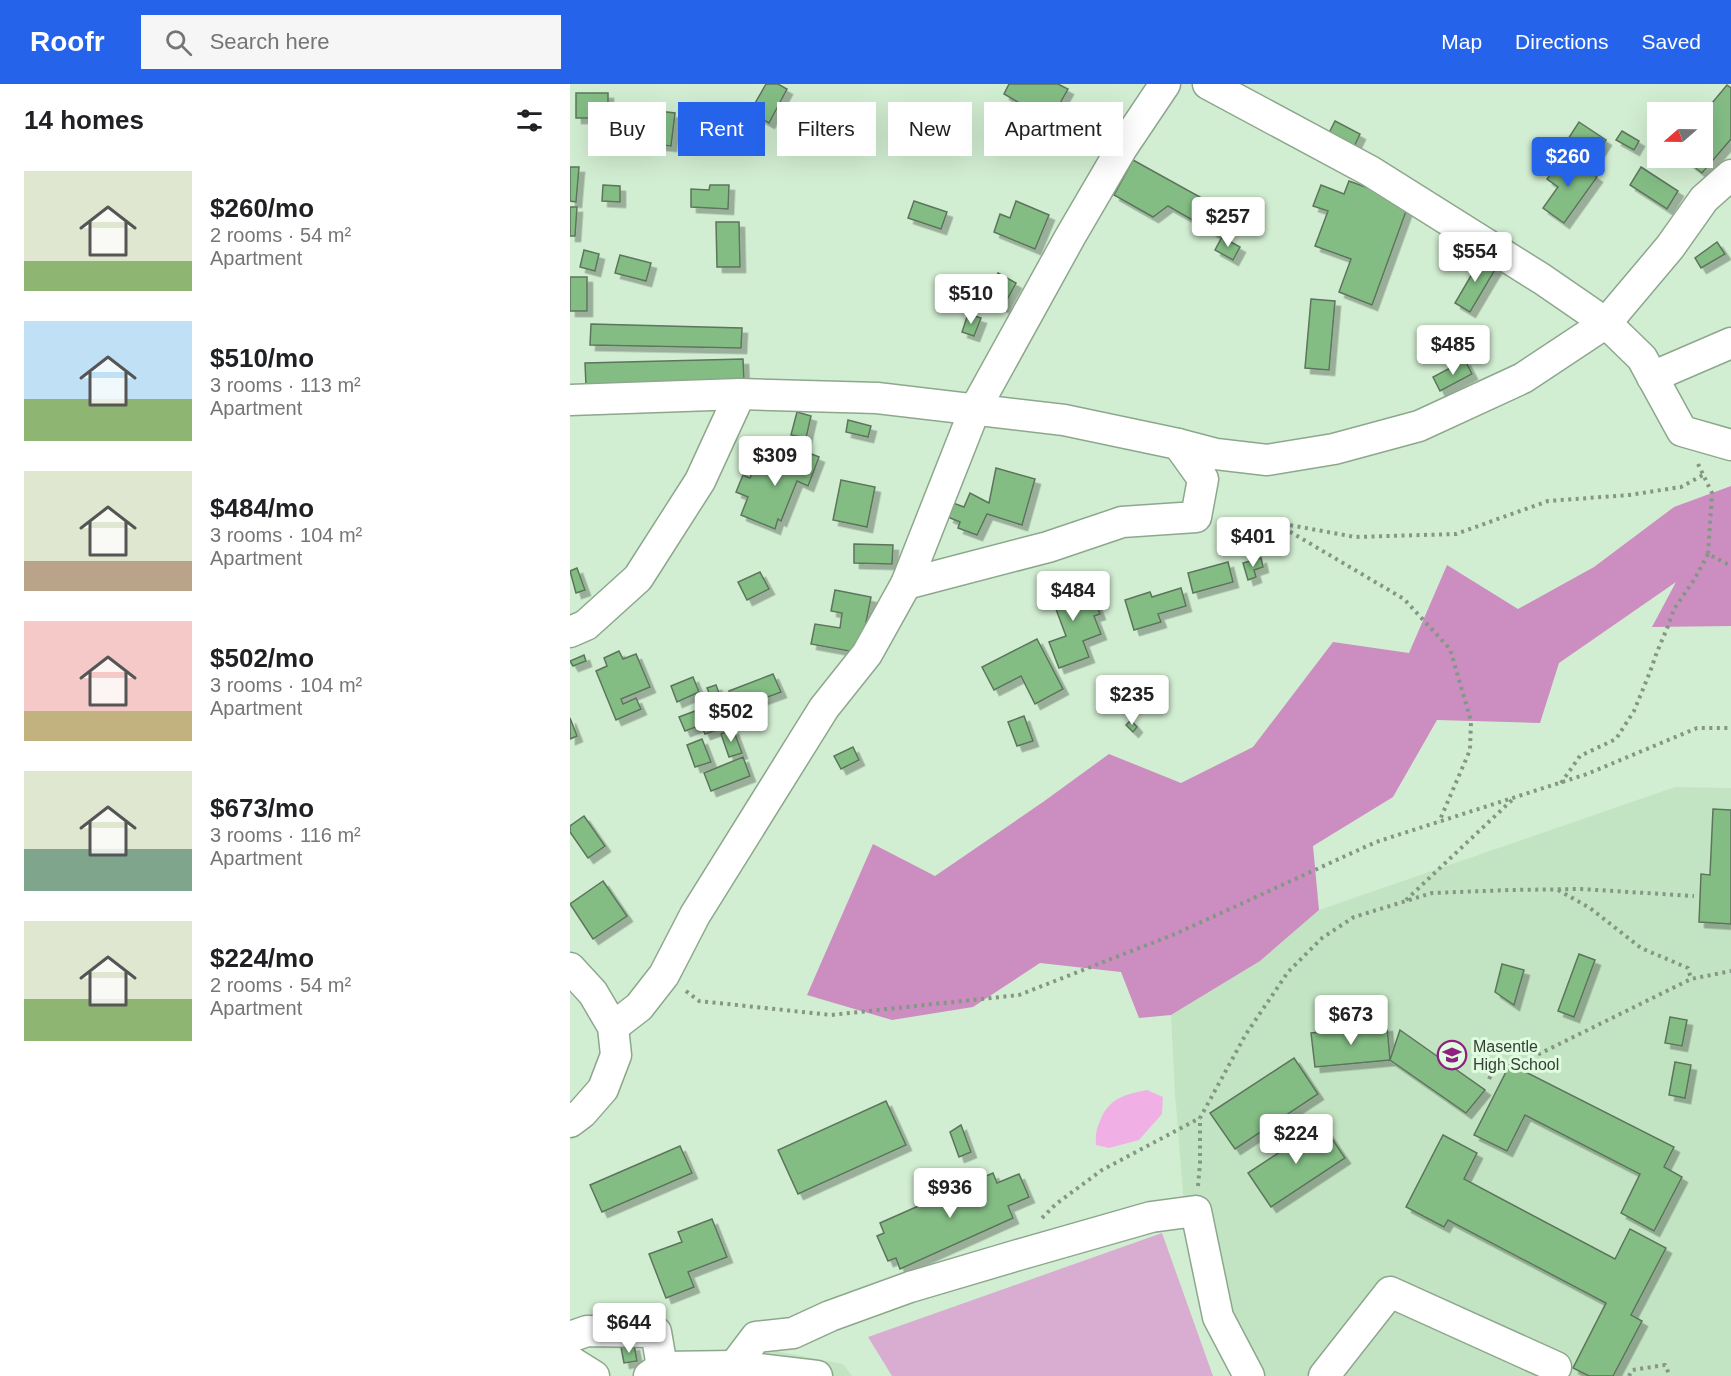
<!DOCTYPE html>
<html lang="en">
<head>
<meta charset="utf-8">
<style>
  :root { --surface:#fff; --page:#f6f6f6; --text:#202124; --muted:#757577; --accent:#2563eb }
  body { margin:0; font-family:Helvetica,sans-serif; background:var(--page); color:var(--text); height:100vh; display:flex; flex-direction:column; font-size:22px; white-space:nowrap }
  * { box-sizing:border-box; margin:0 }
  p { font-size:20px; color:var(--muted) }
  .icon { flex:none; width:33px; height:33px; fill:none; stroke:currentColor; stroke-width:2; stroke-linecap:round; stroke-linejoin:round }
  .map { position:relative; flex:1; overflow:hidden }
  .drawer { display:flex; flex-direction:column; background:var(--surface); width:570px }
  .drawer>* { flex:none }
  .hud { position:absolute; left:18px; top:18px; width:570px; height:54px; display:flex; gap:12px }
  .needle { width:39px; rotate:250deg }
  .fabs { position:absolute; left:1077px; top:18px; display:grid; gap:12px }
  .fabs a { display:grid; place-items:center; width:66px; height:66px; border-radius:0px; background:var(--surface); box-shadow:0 6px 24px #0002; font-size:30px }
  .price { position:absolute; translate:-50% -51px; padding:0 14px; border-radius:6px; background:#fff; color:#222; font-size:20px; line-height:39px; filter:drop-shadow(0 2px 3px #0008) }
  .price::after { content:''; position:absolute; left:50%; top:36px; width:18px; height:14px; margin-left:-9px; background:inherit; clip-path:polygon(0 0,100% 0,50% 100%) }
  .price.current { background:var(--accent); color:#fff }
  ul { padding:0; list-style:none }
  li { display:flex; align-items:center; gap:18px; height:150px; padding:0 24px }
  li span { display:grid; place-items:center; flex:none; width:168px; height:120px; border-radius:0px; color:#555 }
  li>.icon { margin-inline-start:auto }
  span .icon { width:72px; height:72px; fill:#fffc; stroke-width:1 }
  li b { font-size:26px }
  h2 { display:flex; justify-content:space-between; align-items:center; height:72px; padding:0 24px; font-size:26px }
  .pill { padding:0 21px; border-radius:0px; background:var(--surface); box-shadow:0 6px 24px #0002; font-size:21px; line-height:54px }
  .pill.current { background:var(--accent); color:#fff }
  header { display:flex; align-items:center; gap:36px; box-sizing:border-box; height:84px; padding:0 30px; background:var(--accent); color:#fff }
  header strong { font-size:28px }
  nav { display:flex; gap:33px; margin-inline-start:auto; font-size:21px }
  .search { width:420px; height:54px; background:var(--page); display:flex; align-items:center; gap:15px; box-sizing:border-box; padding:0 21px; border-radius:0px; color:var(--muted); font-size:22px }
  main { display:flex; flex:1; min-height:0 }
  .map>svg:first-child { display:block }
</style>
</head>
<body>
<header>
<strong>Roofr</strong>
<div class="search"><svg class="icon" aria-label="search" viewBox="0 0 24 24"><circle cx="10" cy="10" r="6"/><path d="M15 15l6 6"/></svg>Search here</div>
<nav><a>Map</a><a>Directions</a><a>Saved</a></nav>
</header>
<main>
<section class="drawer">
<h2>14 homes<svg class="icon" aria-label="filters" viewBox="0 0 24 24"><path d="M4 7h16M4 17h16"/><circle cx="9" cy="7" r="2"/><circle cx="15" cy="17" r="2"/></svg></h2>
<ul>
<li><span style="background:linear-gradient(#dfe7d0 75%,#8fb573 0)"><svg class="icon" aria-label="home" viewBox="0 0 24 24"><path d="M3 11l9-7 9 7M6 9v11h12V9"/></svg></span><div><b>$260/mo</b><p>2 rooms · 54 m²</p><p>Apartment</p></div></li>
<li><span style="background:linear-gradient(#bfe0f5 65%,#8fb573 0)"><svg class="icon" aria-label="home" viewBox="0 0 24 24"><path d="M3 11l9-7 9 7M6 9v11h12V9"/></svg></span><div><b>$510/mo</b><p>3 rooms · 113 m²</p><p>Apartment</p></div></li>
<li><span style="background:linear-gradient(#dfe7d0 75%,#b9a48a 0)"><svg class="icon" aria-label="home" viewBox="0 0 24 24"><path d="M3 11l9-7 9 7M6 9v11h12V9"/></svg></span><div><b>$484/mo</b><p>3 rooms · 104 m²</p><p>Apartment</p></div></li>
<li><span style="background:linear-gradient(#f6c9c9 75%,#c2b280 0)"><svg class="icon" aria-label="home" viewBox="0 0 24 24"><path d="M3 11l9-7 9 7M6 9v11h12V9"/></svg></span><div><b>$502/mo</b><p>3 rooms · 104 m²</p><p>Apartment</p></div></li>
<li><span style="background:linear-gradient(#dfe7d0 65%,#7fa58c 0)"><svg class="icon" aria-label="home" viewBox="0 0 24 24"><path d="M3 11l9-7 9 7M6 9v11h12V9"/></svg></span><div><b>$673/mo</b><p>3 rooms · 116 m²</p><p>Apartment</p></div></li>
<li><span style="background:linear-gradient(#dfe7d0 65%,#8fb573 0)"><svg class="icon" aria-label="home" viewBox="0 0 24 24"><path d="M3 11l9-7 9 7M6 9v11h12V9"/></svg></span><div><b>$224/mo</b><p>2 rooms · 54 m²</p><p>Apartment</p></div></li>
</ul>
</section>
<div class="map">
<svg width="1161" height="1292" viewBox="0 0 1161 1292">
  <defs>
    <filter id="shadow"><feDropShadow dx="5.5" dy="5.5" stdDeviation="0" flood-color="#0004"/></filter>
  </defs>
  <rect width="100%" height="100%" fill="#d2eed2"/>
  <g fill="#c3e4c2">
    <path d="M1105,703l56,1v588h-493l-52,-146 -11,-136 -4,-79 89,-54 59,-51z"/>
    <path d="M206,1267l67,13 9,12h-112l10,-19z"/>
  </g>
  <path fill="#d9acd1" d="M592,1149l51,143h-321l-24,-39z"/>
  <path fill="#cc8dc1" d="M1161,402v140l-79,1 24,-45 -117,81 -19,60 -103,-3 -44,77 -80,49 6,64 -59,51 -89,54 -32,3 -18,-46 -81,-9 -67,44 -81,13 -85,-25 66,-151 62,32 108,-74 66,-48 72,29 72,-36 80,-105 76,11 38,-88 71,44 76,-42 80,-60z"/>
  <path fill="#f1b0e5" d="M577,1006l16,7 -1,17 -23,26 -30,8 -13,-3c-1,-13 1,-17 6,-29 10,-19 25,-22 45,-26z"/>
  <g fill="#83bd84" stroke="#5d755c" stroke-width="1.5" filter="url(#shadow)">
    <path d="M196,0h12l9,5 -18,34 -19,-11z"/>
    <path d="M439,0h49l10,5 -18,32 -46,-27z"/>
    <path d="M1157,1l4,3v51l-29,34 -19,-15h19v-43z"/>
    <rect x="6" y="9" width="32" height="25"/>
    <path d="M62,24l43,5 -4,33 -44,-5z"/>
    <path d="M765,37l25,13 -9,19 -25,-14z"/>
    <path d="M1009,38l27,18 -10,16 -28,-17z"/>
    <path d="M1052,47l17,10 -5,9 -18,-10z"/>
    <path d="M995,70l32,23 -33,46 -21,-15 15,-21 -11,-8z"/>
    <path d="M563,76l94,52 -12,21 -47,-27 -15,11 -39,-22z"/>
    <path d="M0,83h9l-3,35 -6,-1z"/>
    <path d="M1071,83l37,24 -11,18 -37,-24z"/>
    <path d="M779,97l60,22 -37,102 -33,-13 12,-33 -36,-13 13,-35 -15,-5 8,-21 23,9z"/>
    <path d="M33,101l17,1v16l-18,-1z"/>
    <path d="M140,101h19l-1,24 -37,-2v-18l18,1z"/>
    <path d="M344,117l33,11 -6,17 -33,-11z"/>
    <path d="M446,117l33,14 -14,34 -41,-17 6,-18 10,4z"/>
    <path d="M0,123h7l-2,29h-5z"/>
    <path d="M146,138h23l1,45h-23z"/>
    <path d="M652,153l18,10 -7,13 -18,-10z"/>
    <path d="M1147,158l8,12 -24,14 -6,-10z"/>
    <path d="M14,166l15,4 -4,17 -15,-4z"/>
    <path d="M50,171l31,8 -5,18 -31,-8z"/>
    <path d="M903,171l23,13 -26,44 -15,-9 20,-34 -8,-4z"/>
    <path d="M428,189l18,10 -13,24 -18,-9z"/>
    <rect x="0" y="193" width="17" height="34"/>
    <path d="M741,215l24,2 -6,69 -24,-2z"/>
    <path d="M398,230l13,4 -7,18 -12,-4z"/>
    <path d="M21,240l151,4 -1,20 -151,-3z"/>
    <path d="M173,275l1,23 -158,4 -1,-23z"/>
    <path d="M895,276l7,14 -32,17 -7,-14z"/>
    <path d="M227,328l14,4 -5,22 -15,-3z"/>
    <path d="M278,336l23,6 -3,11 -22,-5z"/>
    <path d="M229,365l20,8 -11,29 -11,-5 -16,40 -3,-2 -3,10 -34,-14 7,-18 -12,-5 7,-17 7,3 7,-17 18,7 5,-14 15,6z"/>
    <path d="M426,384l39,11 -13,46 -35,-11 -10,21 -19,-7 2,-6 -12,-5 5,-14 11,4 6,-14 19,10z"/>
    <path d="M271,396l34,7 -8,40 -34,-7z"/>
    <path d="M284,460l39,1 -1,19 -38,-1z"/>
    <path d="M691,474l2,9 -9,3 2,7 -8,3 -5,-17z"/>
    <path d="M658,478l5,20 -40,11 -5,-20z"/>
    <path d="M7,484l8,22 -9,3 -6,-22z"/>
    <path d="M190,488l9,17 -22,11 -9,-18z"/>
    <path d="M498,493l8,21 15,-6 9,22 -6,2 7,18 -18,7 6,16 -30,11 -10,-26 17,-6 -19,-51z"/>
    <path d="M611,504l5,18 -28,8 3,8 -27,8 -9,-30 25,-8 2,5z"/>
    <path d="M265,506l36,7 -11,56 -49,-9 4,-20 25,4 2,-15 -11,-2z"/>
    <path d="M467,555l26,50 -28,15 -14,-28 -27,14 -12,-23z"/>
    <path d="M49,567l4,8 13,-5 14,33 -29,12 2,5 13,-6 5,11 -25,11 -20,-49 11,-5 -3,-8z"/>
    <path d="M14,571l2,6 -13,5 -3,-5z"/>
    <path d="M203,590l8,18 -45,17 -7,-18z"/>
    <path d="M123,593l6,15 -22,10 -6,-16z"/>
    <path d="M146,601l15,40 -26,9 -4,-9 -16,6 -6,-14 35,-13 -7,-16z"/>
    <path d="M454,632l9,25 -16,5 -9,-24z"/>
    <path d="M0,634l7,18 -7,3z"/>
    <path d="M561,636l6,7 -4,5 -7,-7z"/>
    <path d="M163,645l9,24 -13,4 -8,-23z"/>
    <path d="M132,655l9,23 -16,5 -8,-22z"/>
    <path d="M283,663l6,13 -18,9 -7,-13z"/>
    <path d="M173,673l7,19 -39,15 -7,-18z"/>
    <path d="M1143,725l18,1v114l-32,-2 2,-48 9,1z"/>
    <path d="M14,732l21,30 -17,12 -18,-26v-6z"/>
    <path d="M33,797l24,35 -34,23 -23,-35z"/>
    <path d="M1009,870l16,6 -21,57 -16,-6z"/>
    <path d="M932,880l22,6 -10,35 -19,-13z"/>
    <path d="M1100,933l17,3 -5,26 -17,-3z"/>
    <path d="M817,942l3,34 -75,7 -4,-34z"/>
    <path d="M830,946l85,60 -19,23 -76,-53z"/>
    <path d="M724,974l24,36 -83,55 -25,-36z"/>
    <path d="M1105,978l16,3 -6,33 -16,-3z"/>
    <path d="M940,980l164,83 -10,20 18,10 -28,54 -33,-18 19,-39 -115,-59 -18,36 -33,-16z"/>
    <path d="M316,1017l20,44 -108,49 -20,-44z"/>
    <path d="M752,1040l23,34 -74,49 -23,-34z"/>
    <path d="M391,1041l10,27 -12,5 -9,-25z"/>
    <path d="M873,1051l34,18 -13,26 151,80 15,-30 36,19 -35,67 11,6 -29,55h-24l-16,-8 33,-65 -158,-83 -4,7 -38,-20z"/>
    <path d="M110,1062l12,27 -90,39 -12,-27z"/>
    <path d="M423,1089l4,10 22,-9 10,23 -21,9 5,12 -113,51 -4,-11 -8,3 -11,-25 7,-3 -4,-10z"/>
    <path d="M142,1135l15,38 -39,15 6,15 -28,11 -17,-44 33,-12 -4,-10z"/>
    <path d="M64,1261l3,16 -13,2 -3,-16z"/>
  </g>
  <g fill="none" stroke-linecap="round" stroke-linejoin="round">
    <g stroke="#8da78d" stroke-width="33">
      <g id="minor">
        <path d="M638,0l162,87 172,108 64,44 36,35 40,73 49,14"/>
        <path d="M1082,293l79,-34"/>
        <path d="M0,316l170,-6 137,4 187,22 114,24 38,10 51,6 67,-11 85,-23 104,-48 83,-55 64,-76 34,-48 27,-24"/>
        <path d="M336,500l142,-37 74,-25 74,-5 7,-38 -25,-35"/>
        <path d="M0,548l16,-7 52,-47 62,-97 40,-87"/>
        <path d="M0,884l23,25 20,34 3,28 -13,34 -21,24 -12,9"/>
        <path d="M43,943l26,-20 25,-32 31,-60 129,-207 43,-54 39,-70 69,-175 95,-172 52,-89 43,-64"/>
        <path d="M0,1253l17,-6 69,1 6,35"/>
        <path d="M0,1277l24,15"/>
        <path d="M164,1282l22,-29 37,-4 37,-17 80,-29 108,-32 133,-38 45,-6 22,106 31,59"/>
        <path d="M79,1292l13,-9 72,-1 83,10"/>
        <path d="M754,1292l66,-84 166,75"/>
      </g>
    </g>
    <g stroke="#849784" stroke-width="4" stroke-dasharray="3 4.5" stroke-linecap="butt">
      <path d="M1128,380l14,29 -4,61 23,12"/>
      <path d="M653,435l50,3 82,15 101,-3 92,-33 81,-6 52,-8 22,-12"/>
      <path d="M707,440l127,75 46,50 21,72 -1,29 -31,72"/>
      <path d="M991,699l19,-27 36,-17 18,-28 16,-39 7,-20 11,-26 6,-17 20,-29 14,-26"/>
      <path d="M988,806l32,18 51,40 47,20 3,11"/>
      <path d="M836,816l106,-100"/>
      <path d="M116,907l13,10 132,14 188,-20 156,-61 201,-92 211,-68 110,-46h34"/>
      <path d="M919,995l18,-37 30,13 154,-76 40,-8"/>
      <path d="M628,1102l2,-23v-45l46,-84 42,-62 34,-34 32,-21 78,-24 78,-3 71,-1 113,7"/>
      <path d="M472,1134l14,-14 46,-34 98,-52"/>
      <path d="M1059,1292l3,-6 33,-5 5,11"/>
    </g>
    <use href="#minor" stroke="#fff" stroke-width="30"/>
  </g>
  <defs>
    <g id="school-ring" transform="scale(1.5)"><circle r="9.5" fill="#e0fbdf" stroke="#8e2082" stroke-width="1.5"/><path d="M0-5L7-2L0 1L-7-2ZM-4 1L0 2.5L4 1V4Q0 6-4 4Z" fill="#8e2082"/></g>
  </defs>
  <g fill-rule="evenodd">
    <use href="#school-ring" x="882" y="971"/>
  </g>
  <g text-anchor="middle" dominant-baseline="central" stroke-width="6" stroke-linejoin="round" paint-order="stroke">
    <g font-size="16" fill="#354035" stroke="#e0fbdf" text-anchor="start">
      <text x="903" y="962">Masentle<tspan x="903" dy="18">High School</tspan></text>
    </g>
  </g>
</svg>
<div class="fabs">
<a><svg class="needle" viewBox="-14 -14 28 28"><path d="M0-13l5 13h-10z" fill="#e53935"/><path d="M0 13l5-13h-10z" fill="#757577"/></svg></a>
</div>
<b class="price current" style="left:998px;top:104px">$260</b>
<b class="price" style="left:658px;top:164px">$257</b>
<b class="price" style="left:905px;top:199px">$554</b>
<b class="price" style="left:401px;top:241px">$510</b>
<b class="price" style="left:883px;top:292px">$485</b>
<b class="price" style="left:205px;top:403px">$309</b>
<b class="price" style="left:683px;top:484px">$401</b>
<b class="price" style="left:503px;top:538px">$484</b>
<b class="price" style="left:562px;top:642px">$235</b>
<b class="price" style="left:161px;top:659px">$502</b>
<b class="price" style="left:781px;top:962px">$673</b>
<b class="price" style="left:726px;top:1081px">$224</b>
<b class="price" style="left:380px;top:1135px">$936</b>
<b class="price" style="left:59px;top:1270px">$644</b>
<div class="hud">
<a class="pill">Buy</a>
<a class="pill current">Rent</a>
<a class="pill">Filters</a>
<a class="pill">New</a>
<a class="pill">Apartment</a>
</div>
</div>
</main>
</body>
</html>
